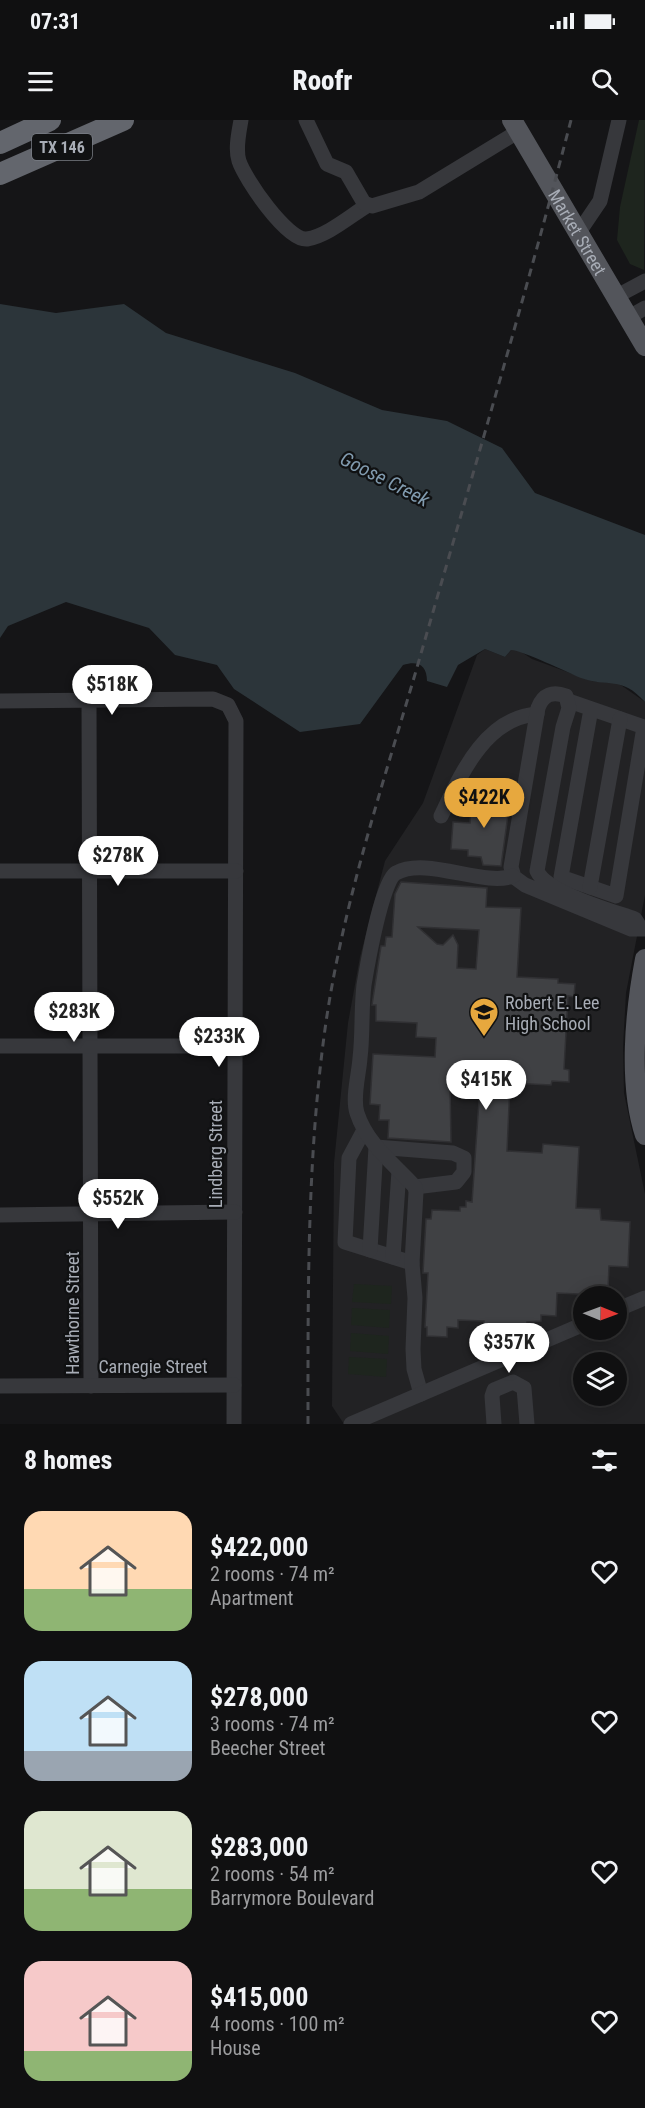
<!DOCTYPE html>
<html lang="en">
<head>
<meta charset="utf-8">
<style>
  :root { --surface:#101011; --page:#19191a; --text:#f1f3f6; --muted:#9c9d9f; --line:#303031; --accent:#e7a83e }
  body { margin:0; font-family:"Roboto Condensed",sans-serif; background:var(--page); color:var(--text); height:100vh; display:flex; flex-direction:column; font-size:22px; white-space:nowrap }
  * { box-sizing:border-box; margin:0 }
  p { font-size:20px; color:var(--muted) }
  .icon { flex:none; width:33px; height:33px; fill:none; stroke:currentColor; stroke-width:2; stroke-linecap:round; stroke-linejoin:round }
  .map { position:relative; height:1304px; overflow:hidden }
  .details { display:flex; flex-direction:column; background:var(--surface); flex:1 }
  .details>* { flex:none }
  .needle { width:39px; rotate:91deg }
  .buttons { position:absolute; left:573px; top:1166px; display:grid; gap:12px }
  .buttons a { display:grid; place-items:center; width:54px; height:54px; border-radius:50%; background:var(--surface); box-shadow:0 3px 15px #0003,0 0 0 2px var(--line); font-size:30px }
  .price { position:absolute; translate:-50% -51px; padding:0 14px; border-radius:21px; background:#fff; color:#222; font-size:20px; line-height:39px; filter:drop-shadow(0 2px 3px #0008) }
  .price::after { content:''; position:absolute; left:50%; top:36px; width:18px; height:14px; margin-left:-9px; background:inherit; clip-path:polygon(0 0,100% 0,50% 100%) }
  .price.current { background:var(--accent); color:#111 }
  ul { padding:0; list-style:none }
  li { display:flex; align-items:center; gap:18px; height:150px; padding:0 24px }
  li span { display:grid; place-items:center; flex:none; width:168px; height:120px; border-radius:18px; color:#555 }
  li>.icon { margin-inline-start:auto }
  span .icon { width:72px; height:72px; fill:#fffc; stroke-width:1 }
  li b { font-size:26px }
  h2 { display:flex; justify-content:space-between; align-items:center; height:72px; padding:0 24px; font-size:26px }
  .status { display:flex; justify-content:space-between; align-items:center; height:42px; padding:0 30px; background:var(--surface); direction:ltr }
  .status svg { height:16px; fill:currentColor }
  header { display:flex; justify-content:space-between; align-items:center; height:78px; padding:0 24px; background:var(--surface); font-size:27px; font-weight:800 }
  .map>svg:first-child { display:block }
</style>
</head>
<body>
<div class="status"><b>07:31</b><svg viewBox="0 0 49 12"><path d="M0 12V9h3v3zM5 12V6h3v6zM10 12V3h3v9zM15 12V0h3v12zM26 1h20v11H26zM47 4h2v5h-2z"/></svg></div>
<header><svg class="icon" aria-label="menu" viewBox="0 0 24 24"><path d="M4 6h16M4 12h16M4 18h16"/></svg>Roofr<svg class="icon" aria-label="search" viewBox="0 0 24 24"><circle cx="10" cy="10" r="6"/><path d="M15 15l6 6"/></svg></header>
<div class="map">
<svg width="645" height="1304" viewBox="0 0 645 1304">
  <rect width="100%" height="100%" fill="#151517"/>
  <path fill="#222224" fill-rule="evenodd" d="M485,529l20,8 6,-7 6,-1 15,10 60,22 26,2 27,19v193l-19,98 -3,54 1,46 21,101v230h-301l-12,-18 2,-243 14,-140 12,-66 25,-96 38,-58 54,-148zM584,1176h32v33h-32zM584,1242h32v33h-32z"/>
  <g fill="#1e251e">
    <path d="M639,0h6l-1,150 -14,-6 -13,-24 3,-33z"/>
    <path d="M354,1164l38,2 -1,18 -39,-2z"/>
    <path d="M352,1188l38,2 -1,18 -38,-3z"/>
    <path d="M351,1213l38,3 -1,18 -38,-3z"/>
    <path d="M349,1237l38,2 -1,18 -38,-3z"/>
  </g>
  <path fill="#2c353a" d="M0,184l56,9 68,-9 42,29 129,40 87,37 65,11 55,27 33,45 110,42v167c-24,-27 -37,-14 -64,-24 -12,-5 -62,-29 -70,-28l-6,7 -20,-8 -27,16 -11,22 -20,-6c0,-16 -9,-21 -24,-16l-43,59 -60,8 -66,-43 -17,-24 -42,-10 -26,-27 -83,-26 -58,24 -8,12z"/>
  <g fill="#404144" stroke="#303033" stroke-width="1.5" fill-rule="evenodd">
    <path d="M471,674l31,2v3l8,1 -9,66 -18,-1 -2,-8 -13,-1v-6l-17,-1 2,-27 17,1z"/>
    <path d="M401,762l86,6 -1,19 35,1 -4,69 41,2v4l17,1 -1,13 -6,-1 -4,73 5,1v12l-17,-1 -1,4 -41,-2 -3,68 35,2 1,-9 36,3 -3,61 24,1 1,11 29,2 -2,45 -19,-1 -1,23h-7l-1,6 -43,-2 -1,23 -15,-1v6l-14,1 -1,6 -42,-3v-4l-26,-1v8l-11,-1v10l-20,-1v-9h-2l3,-54h-5l3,-54h5l1,-9 28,1v-4h6v-6l6,1 8,-116 -30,-2 1,58 -63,-4 1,-18h-10l1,-15 -10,-1 3,-50 62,3 1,-19 -20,-1 1,-14 -41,-2v-16h-4l9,-59h4l1,-9h6l3,-43zM418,807l61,3 -3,39 -19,-1 1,-23 -5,-10 -10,10 -6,-1z"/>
  </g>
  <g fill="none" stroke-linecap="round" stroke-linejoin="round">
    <g stroke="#37383c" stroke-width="15">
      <path d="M241,0c-2,12 -6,29 -2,41 6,18 48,80 68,78 20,-3 43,-23 61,-34"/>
      <path d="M306,0l21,44 19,8 18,31 8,3 47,-14 100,-61"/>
      <path d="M579,112l21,-31 19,-81"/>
      <path d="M617,176l28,-15"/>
      <path d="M629,197l16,-9"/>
      <path d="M89,580l2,686"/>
      <path d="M0,581l213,-2 15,6 8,16 -2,703"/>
      <path d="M569,581l75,26 -28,169 -55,-19 30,-168"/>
      <path d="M441,696c20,-42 44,-98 96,-102"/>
      <path d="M0,751h236"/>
      <path d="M590,767l30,-168"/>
      <path d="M640,807l-5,-8c-22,-8 -88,-26 -98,-48l26,-144 6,-19 -3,-12c-13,-5 -23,-2 -28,12l-27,159 3,10 11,8 106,44h14"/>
      <path d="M0,926h235"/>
      <path d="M364,1010l-15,28 -4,84 67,21"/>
      <path d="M0,1095l235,-3"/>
      <path d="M370,1130l6,-103 77,6 11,5v14l-8,10 -41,5"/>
      <path d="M393,1137l6,-86"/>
      <path d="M616,1190l29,-12"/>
      <path d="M0,1266l234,-1"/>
      <path d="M421,1274l-7,-25 -1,-20 2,-51 -3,-35 4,-71 -1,-5c-22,-24 -48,-43 -58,-74 -5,-15 2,-39 3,-55 3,-24 1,-49 4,-73 3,-18 18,-105 32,-112 30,-17 88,14 117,3"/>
      <path d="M351,1304l233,-100"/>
      <path d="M494,1304l-2,-28 2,-6 19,-8 11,6 3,36"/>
    </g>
    <g stroke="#53555b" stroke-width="20">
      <path id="s1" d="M512,0l133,226"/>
      <path d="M645,839c-10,53 -17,124 0,176"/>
    </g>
    <g stroke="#63666d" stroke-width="22">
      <path d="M0,23l50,-23"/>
      <path d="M0,54l123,-54"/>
    </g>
    <path stroke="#4a4c51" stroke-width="3" stroke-dasharray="8 6" stroke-linecap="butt" d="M308,1304c0,-135 -1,-269 18,-402 18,-122 58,-241 92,-358 52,-181 106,-362 153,-544"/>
  </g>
  <defs>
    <g id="school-pin" transform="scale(1.5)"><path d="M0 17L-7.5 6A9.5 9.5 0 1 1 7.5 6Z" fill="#e7a83e" stroke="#101112"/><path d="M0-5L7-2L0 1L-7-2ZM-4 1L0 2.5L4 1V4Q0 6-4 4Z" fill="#111"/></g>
  </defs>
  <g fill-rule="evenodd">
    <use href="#school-pin" x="484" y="892"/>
  </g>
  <g text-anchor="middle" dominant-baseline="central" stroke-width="4.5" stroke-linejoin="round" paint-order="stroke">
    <rect fill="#101112" stroke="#7a7e85" stroke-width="1.5" x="32" y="14" width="60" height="26" rx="4.5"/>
    <g font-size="16" font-weight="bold" fill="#a8adb6">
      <text x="62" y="27">TX 146</text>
    </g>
    <g font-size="18" fill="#a8adb6" stroke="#101112">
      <text stroke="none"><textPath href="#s1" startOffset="130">Market Street</textPath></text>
      <text transform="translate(215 1034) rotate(-90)">Lindberg Street</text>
      <text transform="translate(72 1193) rotate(-90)">Hawthorne Street</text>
      <text x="153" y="1246">Carnegie Street</text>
    </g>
    <g font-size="18" fill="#a8adb6" stroke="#101112" text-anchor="start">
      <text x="505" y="882">Robert E. Lee<tspan x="505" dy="21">High School</tspan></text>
    </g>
    <g font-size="20" font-style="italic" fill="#819baf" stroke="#101112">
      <text transform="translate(385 359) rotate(27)">Goose Creek</text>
    </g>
  </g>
</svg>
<div class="buttons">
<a><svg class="needle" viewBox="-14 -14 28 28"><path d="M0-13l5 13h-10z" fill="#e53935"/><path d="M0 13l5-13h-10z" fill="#9c9d9f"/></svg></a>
<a><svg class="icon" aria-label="layers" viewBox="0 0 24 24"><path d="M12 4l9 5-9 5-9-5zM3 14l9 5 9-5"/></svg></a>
</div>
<b class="price" style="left:112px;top:596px">$518K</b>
<b class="price current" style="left:484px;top:709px">$422K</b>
<b class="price" style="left:118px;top:767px">$278K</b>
<b class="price" style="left:74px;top:923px">$283K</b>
<b class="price" style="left:219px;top:948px">$233K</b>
<b class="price" style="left:486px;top:991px">$415K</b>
<b class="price" style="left:118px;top:1110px">$552K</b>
<b class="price" style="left:509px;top:1254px">$357K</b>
</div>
<section class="details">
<h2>8 homes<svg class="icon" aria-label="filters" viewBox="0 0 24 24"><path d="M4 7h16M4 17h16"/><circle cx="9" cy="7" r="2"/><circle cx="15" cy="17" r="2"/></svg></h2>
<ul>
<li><span style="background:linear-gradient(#ffd9b3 65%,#8fb573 0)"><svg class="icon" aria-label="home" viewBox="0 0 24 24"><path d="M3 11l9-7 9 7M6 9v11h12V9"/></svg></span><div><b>$422,000</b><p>2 rooms · 74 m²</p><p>Apartment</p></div><svg class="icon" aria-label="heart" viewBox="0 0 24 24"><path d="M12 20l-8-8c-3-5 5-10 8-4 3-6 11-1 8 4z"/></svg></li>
<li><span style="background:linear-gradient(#bfe0f5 75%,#9aa5b1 0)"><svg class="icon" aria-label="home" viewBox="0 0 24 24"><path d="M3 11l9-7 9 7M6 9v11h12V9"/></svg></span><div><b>$278,000</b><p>3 rooms · 74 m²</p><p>Beecher Street</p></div><svg class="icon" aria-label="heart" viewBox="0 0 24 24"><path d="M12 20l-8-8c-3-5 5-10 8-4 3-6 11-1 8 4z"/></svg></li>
<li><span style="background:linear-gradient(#dfe7d0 65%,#8fb573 0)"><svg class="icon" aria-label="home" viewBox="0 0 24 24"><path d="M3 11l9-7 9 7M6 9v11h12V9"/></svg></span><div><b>$283,000</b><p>2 rooms · 54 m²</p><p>Barrymore Boulevard</p></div><svg class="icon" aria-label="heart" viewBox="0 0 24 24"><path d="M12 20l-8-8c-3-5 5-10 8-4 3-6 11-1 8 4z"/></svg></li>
<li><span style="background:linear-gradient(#f6c9c9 75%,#8fb573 0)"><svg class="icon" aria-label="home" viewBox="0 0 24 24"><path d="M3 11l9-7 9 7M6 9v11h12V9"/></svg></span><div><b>$415,000</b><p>4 rooms · 100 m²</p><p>House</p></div><svg class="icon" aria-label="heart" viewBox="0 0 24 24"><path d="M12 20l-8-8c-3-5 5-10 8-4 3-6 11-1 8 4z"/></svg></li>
</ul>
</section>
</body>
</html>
